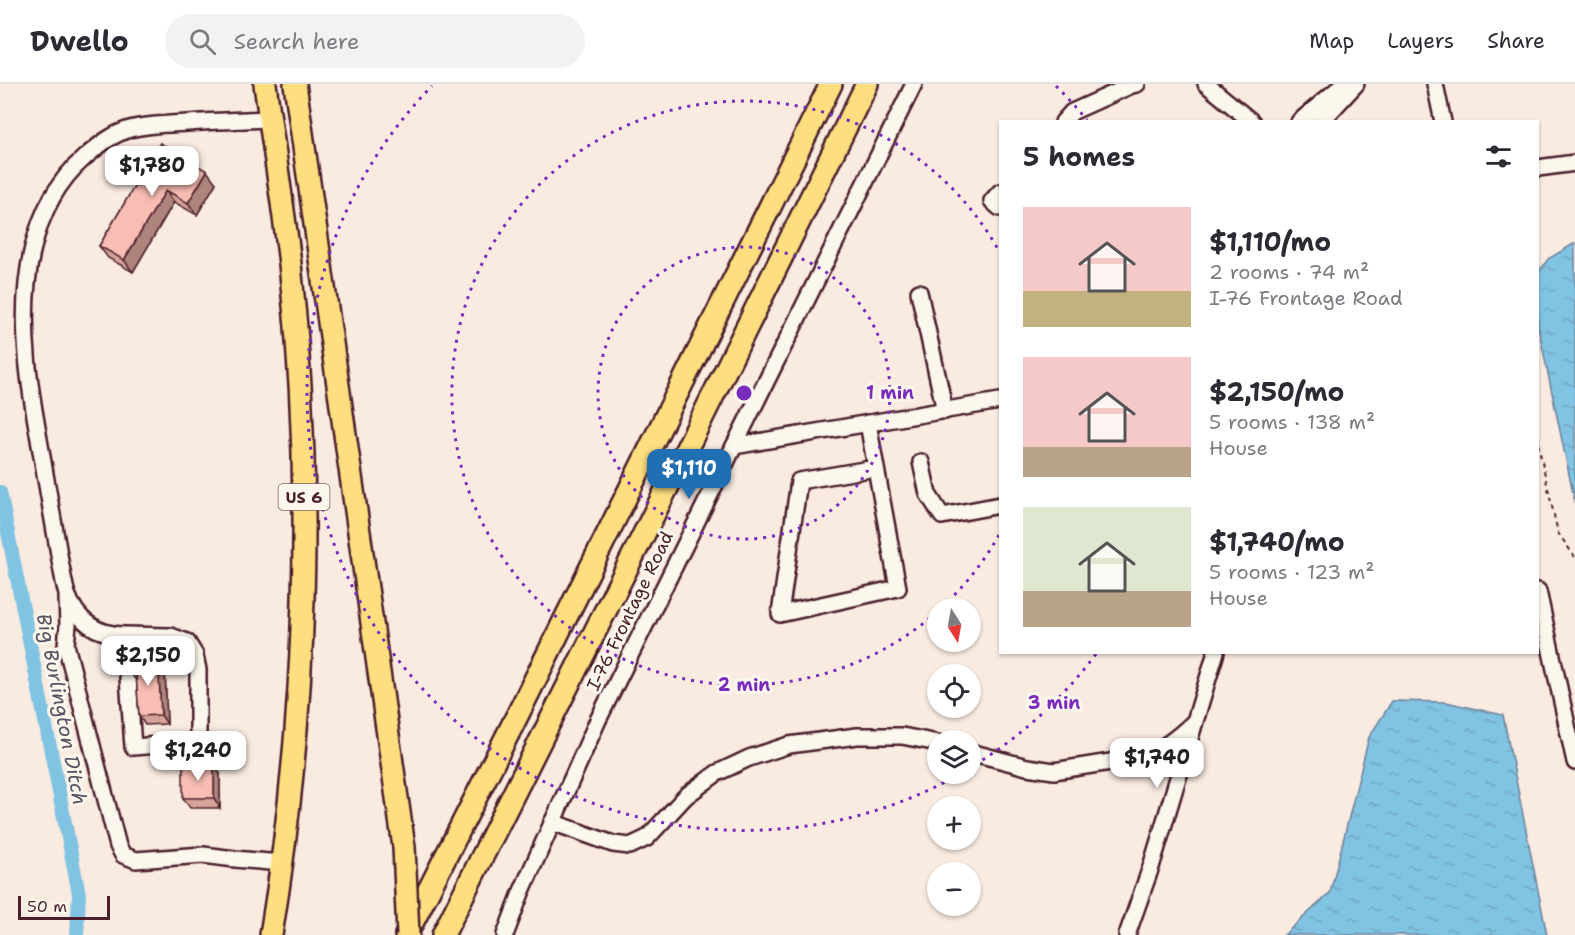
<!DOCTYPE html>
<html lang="en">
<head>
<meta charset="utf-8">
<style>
  :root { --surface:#fff; --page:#f2f2f3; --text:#2b2b33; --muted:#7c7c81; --line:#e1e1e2; --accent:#1f6fb2 }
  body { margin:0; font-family:"Shantell Sans",sans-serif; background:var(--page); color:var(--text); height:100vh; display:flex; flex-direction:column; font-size:22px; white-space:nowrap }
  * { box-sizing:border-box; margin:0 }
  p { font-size:20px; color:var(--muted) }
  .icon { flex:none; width:33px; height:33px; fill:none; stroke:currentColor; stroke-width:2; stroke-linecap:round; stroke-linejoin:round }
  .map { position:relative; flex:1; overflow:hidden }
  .drawer { position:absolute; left:999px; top:36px; width:540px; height:534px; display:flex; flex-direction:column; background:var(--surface); border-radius:0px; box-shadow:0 2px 4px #0004 }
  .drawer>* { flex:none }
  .needle { width:39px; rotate:169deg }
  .buttons { position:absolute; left:927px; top:514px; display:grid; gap:12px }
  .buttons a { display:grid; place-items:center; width:54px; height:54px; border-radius:50%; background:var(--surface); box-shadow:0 2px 4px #0004; font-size:30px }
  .scale { position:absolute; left:18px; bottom:15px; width:92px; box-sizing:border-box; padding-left:6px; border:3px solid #4a1f2b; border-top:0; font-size:16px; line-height:21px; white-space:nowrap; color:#4a1f2b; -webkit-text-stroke:4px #fbf7ec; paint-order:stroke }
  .price { position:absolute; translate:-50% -51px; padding:0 14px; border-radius:12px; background:#fff; color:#222; font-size:20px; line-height:39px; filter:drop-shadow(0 2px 3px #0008) }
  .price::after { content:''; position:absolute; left:50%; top:36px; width:18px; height:14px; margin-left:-9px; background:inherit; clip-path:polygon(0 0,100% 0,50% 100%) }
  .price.selected { background:var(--accent); color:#fff }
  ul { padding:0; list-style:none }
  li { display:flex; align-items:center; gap:18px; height:150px; padding:0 24px }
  li span { display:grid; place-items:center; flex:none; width:168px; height:120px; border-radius:0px; color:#555 }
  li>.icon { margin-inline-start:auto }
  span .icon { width:72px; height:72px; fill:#fffc; stroke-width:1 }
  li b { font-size:26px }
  h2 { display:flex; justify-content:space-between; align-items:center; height:72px; padding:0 24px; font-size:26px }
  header { display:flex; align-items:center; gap:36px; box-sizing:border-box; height:84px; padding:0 30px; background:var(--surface); border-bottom:2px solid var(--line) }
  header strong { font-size:28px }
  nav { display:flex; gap:33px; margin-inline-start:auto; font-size:21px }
  .search { width:420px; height:54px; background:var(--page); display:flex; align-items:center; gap:15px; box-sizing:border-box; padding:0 21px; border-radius:33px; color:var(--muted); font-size:22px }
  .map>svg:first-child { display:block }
</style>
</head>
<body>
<header>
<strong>Dwello</strong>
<div class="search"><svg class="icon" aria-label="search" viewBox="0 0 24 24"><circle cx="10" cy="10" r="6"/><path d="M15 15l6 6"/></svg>Search here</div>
<nav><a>Map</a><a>Layers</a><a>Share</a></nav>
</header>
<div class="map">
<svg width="1575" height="851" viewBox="0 0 1575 851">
  <defs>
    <pattern id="water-ripples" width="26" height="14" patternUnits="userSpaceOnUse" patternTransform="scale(1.5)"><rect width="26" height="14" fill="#81c3e2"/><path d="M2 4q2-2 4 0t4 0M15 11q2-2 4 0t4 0" fill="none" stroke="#71a7c2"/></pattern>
  </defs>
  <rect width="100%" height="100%" fill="#faebe1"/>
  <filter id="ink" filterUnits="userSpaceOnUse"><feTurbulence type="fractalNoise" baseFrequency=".0167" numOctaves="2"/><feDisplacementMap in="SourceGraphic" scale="12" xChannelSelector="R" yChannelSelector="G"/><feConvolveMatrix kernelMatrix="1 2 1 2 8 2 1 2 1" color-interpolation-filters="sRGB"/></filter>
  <g filter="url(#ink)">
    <g fill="url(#water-ripples)" stroke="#6b8199" stroke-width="1.5">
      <path d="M1575,159v260l-37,-177v-53l10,-14z"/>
      <path d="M1392,617l54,1 57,13 44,220h-263l46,-42 39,-156z"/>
    </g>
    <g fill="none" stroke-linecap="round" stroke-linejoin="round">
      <path stroke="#81c3e2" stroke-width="14" d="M0,408l79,402 -2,41"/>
      <g stroke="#4a1f2b" stroke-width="20">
        <g id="minor">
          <path d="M1206,0l46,38"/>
          <path d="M1435,0l8,38"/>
          <path d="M1063,38l9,-10 60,-27 5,-1"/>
          <path d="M1299,38l45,-38"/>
          <path d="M1321,38l35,-38"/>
          <path d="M1538,84l37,-5"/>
          <path d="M1000,108l-8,9 8,7"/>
          <path d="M919,208l26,119"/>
          <path d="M868,339l8,45 -77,13 -19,133 118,-26 -22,-120"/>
          <path d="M734,362l266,-45"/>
          <path d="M921,378l7,32 14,22 58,-11"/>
          <path d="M1538,507l37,171"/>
          <path d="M67,513l1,28 -2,20 52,201 5,9 13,5 67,-5 32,4 46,4"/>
          <path d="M125,551l8,112 65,-5v-72l-3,-15 -8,-13 -16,-6 -46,-1c-29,0 -48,-14 -58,-41 -3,-9 -4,-19 -6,-28 -7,-40 -14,-81 -21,-121 -5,-30 -11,-59 -13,-90 -6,-68 2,-149 57,-197 14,-12 28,-24 46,-29 19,-5 39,-5 58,-6 27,-2 55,-3 82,-4"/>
          <path d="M970,668l57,15 27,4 88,-14c21,-8 35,-19 51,-34"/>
          <path d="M1142,673c15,2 26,4 38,13"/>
          <path d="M552,738l61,22 17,2 17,-8 39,-42 31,-23 32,-15 40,-13 68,-9h45l36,7"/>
          <path d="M505,851l16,-42 77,-173 316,-636"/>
          <path d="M1127,851l24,-68 65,-215"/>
        </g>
      </g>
      <g stroke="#4a1f2b" stroke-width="26">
        <g id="highway">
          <path d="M265,0c8,60 18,120 25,180 24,220 17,453 -19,671"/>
          <path d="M295,0l109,763"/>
          <path d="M406,851l108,-213 317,-638"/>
          <path d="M443,851l255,-509 169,-342"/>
        </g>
      </g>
      <path stroke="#4a1f2b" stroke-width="2" stroke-dasharray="4.5 4.5" stroke-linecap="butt" d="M1538,360l20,89 17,24"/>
      <use href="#minor" stroke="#fbf7ec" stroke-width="15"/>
      <use href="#highway" stroke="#fedf80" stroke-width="21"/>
      <g stroke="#4a1f2b" stroke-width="26" stroke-linecap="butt">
        <path id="highway-bridge" d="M404,763l4,88"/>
      </g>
      <use href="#highway-bridge" stroke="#fedf80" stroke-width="21"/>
    </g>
    <g fill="#d5a39a" stroke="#4a1f2b" stroke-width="1.5">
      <path d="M160,59l56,40 -19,32 -23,-13 -41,70 -25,-14 -9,-12z"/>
      <path d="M158,575l7,9 2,56 -22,1 -6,-9 -2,-34 -5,-7z"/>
      <path d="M220,690v34h-30l-7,-10z"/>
    </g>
    <g fill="#ae847d" stroke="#4a1f2b" stroke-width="1.5">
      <path d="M207,87l9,12 -19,32 -9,-12z"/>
      <path d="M166,106l8,12 -41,70 -9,-12z"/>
      <path d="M158,575l7,9 2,56 -6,-9z"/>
      <path d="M214,681l6,9v34l-6,-10z"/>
    </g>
    <g fill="#f8bdb3" stroke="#4a1f2b" stroke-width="1.5">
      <path d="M160,59l47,28 -19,32 -22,-13 -42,70 -25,-14z"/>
      <path d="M158,575l3,56 -22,1 -3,-42 -4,1 -1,-13h5v-2z"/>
      <rect x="183" y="681" width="31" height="33"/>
    </g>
  </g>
  <g fill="none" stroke="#7b2cbf" stroke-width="3" stroke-dasharray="3 6">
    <circle cx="744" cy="309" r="146"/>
    <path d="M999 451A292 292 0 0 1 941 524M937 528A292 292 0 1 1 999 167"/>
    <path d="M1096 570A438 438 0 0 1 973 682M960 690A438 438 0 0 1 432 2M1056 2A438 438 0 0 1 1087 36"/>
  </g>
  <g text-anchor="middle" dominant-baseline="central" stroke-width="6" stroke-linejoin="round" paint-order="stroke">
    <rect fill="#fbf7ec" stroke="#7f6065" stroke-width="1.5" x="278.5" y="400" width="51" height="26" rx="4.5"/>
    <g font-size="16" font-weight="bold" fill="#4a1f2b">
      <text x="304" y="413">US 6</text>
    </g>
    <g font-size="18" fill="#4a1f2b" stroke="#fbf7ec">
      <text transform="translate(630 527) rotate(-64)">I-76 Frontage Road</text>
    </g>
    <g font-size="20" font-style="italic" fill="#5a5062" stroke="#fbf7ec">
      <text transform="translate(62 625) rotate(79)">Big Burlington Ditch</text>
    </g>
  </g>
  <circle cx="744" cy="309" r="9" fill="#7b2cbf" stroke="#fbf7ec" stroke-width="3"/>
  <g font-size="18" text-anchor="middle" font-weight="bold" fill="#7b2cbf" stroke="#fbf7ec" stroke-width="6" stroke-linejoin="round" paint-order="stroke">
    <text x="890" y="315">1 min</text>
    <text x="744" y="607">2 min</text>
    <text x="1054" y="625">3 min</text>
  </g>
</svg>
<div class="buttons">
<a><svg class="needle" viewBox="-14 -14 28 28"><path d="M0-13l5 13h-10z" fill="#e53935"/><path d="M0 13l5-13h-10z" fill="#7c7c81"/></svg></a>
<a><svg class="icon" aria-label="locate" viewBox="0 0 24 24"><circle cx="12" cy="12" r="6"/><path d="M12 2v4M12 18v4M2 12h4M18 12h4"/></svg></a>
<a><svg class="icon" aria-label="layers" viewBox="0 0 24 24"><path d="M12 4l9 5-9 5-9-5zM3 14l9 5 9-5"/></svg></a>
<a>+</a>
<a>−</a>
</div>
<div class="scale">50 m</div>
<b class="price" style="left:152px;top:113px">$1,780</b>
<b class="price selected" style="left:689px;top:416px">$1,110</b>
<b class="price" style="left:148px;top:603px">$2,150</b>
<b class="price" style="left:198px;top:698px">$1,240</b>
<b class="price" style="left:1157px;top:705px">$1,740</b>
<section class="drawer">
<h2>5 homes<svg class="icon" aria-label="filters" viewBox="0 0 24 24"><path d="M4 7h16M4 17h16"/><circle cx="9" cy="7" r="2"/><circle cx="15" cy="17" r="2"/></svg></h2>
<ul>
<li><span style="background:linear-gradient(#f6c9c9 70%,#c2b280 0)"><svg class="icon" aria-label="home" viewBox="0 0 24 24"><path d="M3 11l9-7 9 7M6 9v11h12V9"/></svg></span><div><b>$1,110/mo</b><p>2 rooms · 74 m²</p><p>I-76 Frontage Road</p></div></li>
<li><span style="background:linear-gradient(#f6c9c9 75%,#b9a48a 0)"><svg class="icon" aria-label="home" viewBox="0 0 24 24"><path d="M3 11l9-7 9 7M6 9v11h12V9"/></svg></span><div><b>$2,150/mo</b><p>5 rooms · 138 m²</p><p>House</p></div></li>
<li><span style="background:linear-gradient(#dfe7d0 70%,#b9a48a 0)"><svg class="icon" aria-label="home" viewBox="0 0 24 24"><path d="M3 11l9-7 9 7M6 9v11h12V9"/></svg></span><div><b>$1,740/mo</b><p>5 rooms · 123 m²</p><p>House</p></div></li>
</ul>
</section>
</div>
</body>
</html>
